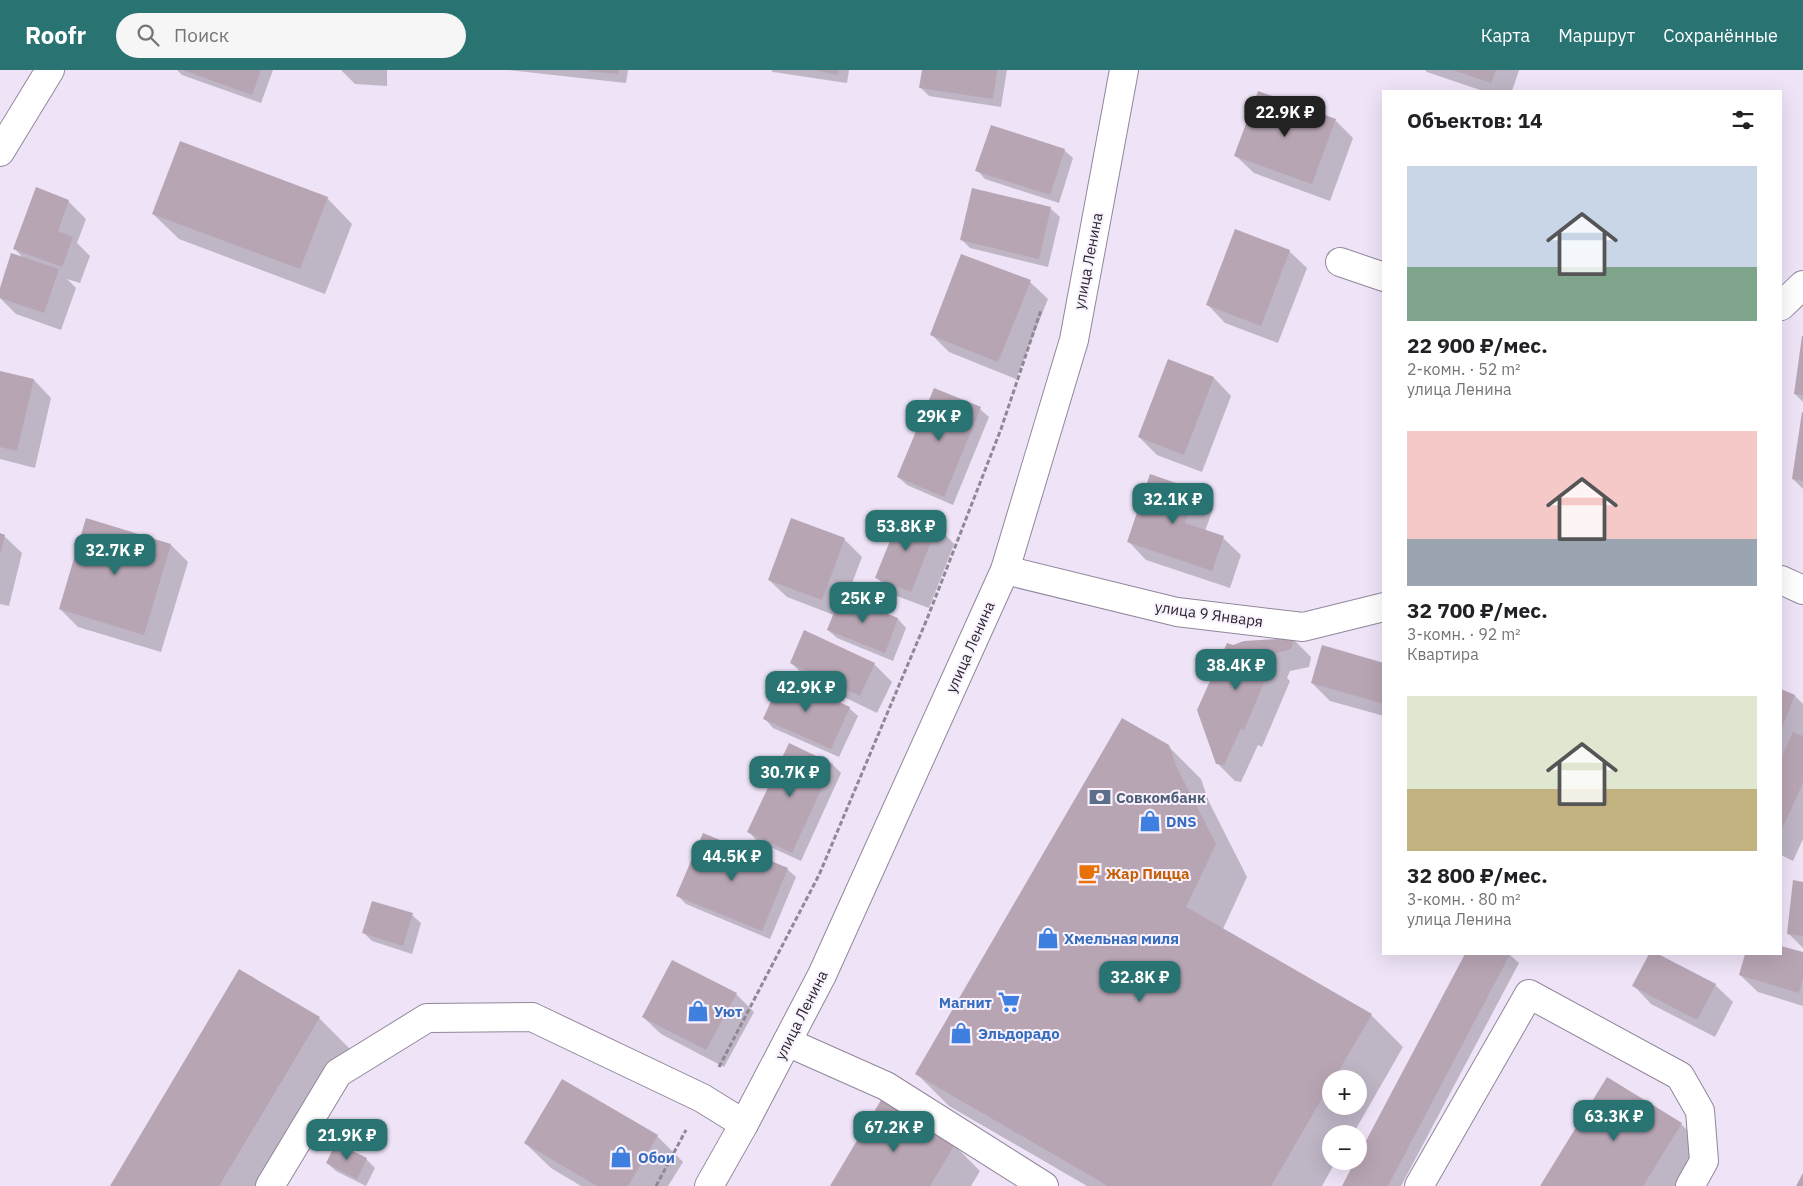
<!DOCTYPE html>
<html lang="ru">
<head>
<meta charset="utf-8">
<style>
  :root { --surface:#fff; --page:#f6f6f6; --text:#202124; --muted:#757577; --accent:#297372 }
  body { margin:0; font-family:"IBM Plex Sans",sans-serif; background:var(--page); color:var(--text); height:100vh; display:flex; flex-direction:column; font-size:19px; white-space:nowrap }
  * { box-sizing:border-box; margin:0 }
  p { font-size:16px; color:var(--muted) }
  .icon { flex:none; width:28px; height:28px; fill:none; stroke:currentColor; stroke-width:2; stroke-linecap:round; stroke-linejoin:round }
  .map { position:relative; flex:1; overflow:hidden }
  .details { position:absolute; left:1382px; top:20px; width:400px; height:865px; display:flex; flex-direction:column; background:var(--surface); border-radius:0px; box-shadow:0 5px 20px #0002 }
  .details>* { flex:none }
  .buttons { position:absolute; left:1322px; top:1000px; display:grid; gap:10px }
  .buttons a { display:grid; place-items:center; width:45px; height:45px; border-radius:50%; background:var(--surface); box-shadow:0 5px 20px #0002; font-size:25px }
  .price { position:absolute; translate:-50% -42px; padding:0 11px; border-radius:10px; background:var(--accent); color:#fff; font-size:16px; line-height:32px; filter:drop-shadow(0 1px 2px #0008) }
  .price::after { content:''; position:absolute; left:50%; top:30px; width:15px; height:11px; margin-left:-8px; background:inherit; clip-path:polygon(0 0,100% 0,50% 100%) }
  .price.active { background:#222; color:#fff }
  ul { padding:0; list-style:none }
  li { display:grid; align-content:center; gap:10px; height:265px; padding:0 25px }
  li span { display:grid; place-items:center; height:155px; border-radius:0px; color:#555 }
  li>.icon { margin-inline-start:auto }
  span .icon { width:90px; height:90px; fill:#fffc; stroke-width:1 }
  li b { font-size:21px }
  h2 { display:flex; justify-content:space-between; align-items:center; height:60px; padding:0 25px; font-size:21px }
  header { display:flex; align-items:center; gap:30px; box-sizing:border-box; height:70px; padding:0 25px; background:var(--accent); color:#fff }
  header strong { font-size:24px }
  nav { display:flex; gap:28px; margin-inline-start:auto; font-size:18px }
  .search { width:350px; height:45px; background:var(--page); display:flex; align-items:center; gap:12px; box-sizing:border-box; padding:0 18px; border-radius:28px; color:var(--muted); font-size:19px }
  .map>svg:first-child { display:block }
</style>
</head>
<body>
<header>
<strong>Roofr</strong>
<div class="search"><svg class="icon" aria-label="search" viewBox="0 0 24 24"><circle cx="10" cy="10" r="6"/><path d="M15 15l6 6"/></svg>Поиск</div>
<nav><a>Карта</a><a>Маршрут</a><a>Сохранённые</a></nav>
</header>
<div class="map">
<svg width="1803" height="1116" viewBox="0 0 1803 1116">
  <rect width="100%" height="100%" fill="#eee3f7"/>
  <g fill="#0003" fill-rule="evenodd">
    <path d="M177,0h96l-12,33 -79,-28z"/>
    <path d="M341,0h46v16l-32,-2z"/>
    <path d="M507,0h121l-2,13z"/>
    <path d="M771,0h78l-2,13 -74,-11z"/>
    <path d="M923,0h84l-6,37 -72,-11 -8,-8z"/>
    <path d="M1425,0h94l-7,21h-29l-56,-19z"/>
    <path d="M1259,22l77,29 17,17 -23,63 -76,-28 -18,-17z"/>
    <path d="M1064,80l9,8 -14,45 -74,-24 -8,-9z"/>
    <path d="M973,120l78,19 9,8 -12,50 -78,-19 -9,-9z"/>
    <path d="M327,128l25,26 -27,70 -146,-55 -26,-25z"/>
    <path d="M68,131l18,18 -9,24 13,13 -10,27 -13,-4 9,9 -15,42 -45,-16 -16,-16v-6l24,-33 -9,-10z"/>
    <path d="M1289,181l18,17 -29,75 -53,-20 -17,-18z"/>
    <path d="M1030,212l18,17 -32,80 -67,-27 -18,-18z"/>
    <path d="M1803,266v66l-8,-8z"/>
    <path d="M1168,291l46,17 17,18 -29,76 -45,-17 -18,-18z"/>
    <path d="M0,303l34,7 17,18 -16,70 -35,-9z"/>
    <path d="M935,320l45,19 9,8 -36,88 -46,-20 -9,-8z"/>
    <path d="M1803,343v76l-10,-10z"/>
    <path d="M1195,421l18,18 -8,22 18,7 18,17 -11,33 -84,-28 -17,-18z"/>
    <path d="M937,456l17,18 -25,64 -35,-13 -17,-17z"/>
    <path d="M0,465l4,1 18,17 -13,53 -9,-2z"/>
    <path d="M844,469l18,18 -16,42 52,20 8,9 -13,33 -56,-23 -9,-8 6,-15 -47,-18 -18,-17z"/>
    <path d="M171,475l17,17 -27,90 -83,-25 -18,-18z"/>
    <path d="M1293,569l18,18 -2,10 -19,4 -3,7 3,3 -28,66 -4,-2 -17,37 -6,-1 -18,-18 16,-117z"/>
    <path d="M791,593l83,1 18,18 -15,31 -68,-33z"/>
    <path d="M1384,594v52l-54,-15 -18,-18z"/>
    <path d="M1781,620l14,6 8,8v135l-10,22 -12,-6z"/>
    <path d="M849,638l9,8 -19,41 -66,-29 -8,-9z"/>
    <path d="M1168,676l33,33 8,23 38,75 -24,52 148,86 32,32 -50,87h-22v27h5l-14,25h-235l-138,-80 -32,-32zM1331,1009h28v27h-28z"/>
    <path d="M833,695l8,8 -40,88 -44,-20 -8,-9z"/>
    <path d="M787,799l9,8 -26,62 -84,-35 -8,-8z"/>
    <path d="M1803,813v65l-15,-15z"/>
    <path d="M412,845l9,8 -9,31 -40,-13 -8,-8z"/>
    <path d="M1466,884h43l10,9 -118,223h-58l16,-25v-4z"/>
    <path d="M1651,884h4l60,31 18,17 -18,35 -64,-33 -17,-18z"/>
    <path d="M1747,884h56v52l-45,-14 -18,-17z"/>
    <path d="M736,924l18,18 -30,55 -63,-33 -18,-17z"/>
    <path d="M319,948l32,32 -81,136h-159z"/>
    <path d="M1681,1054l25,25 -22,37h-142z"/>
    <path d="M657,1066l26,26 -15,24h-87l-30,-18 -26,-25z"/>
    <path d="M954,1075l26,26 -9,15h-140z"/>
    <path d="M366,1089l9,9 -9,18 -30,-15 -9,-8z"/>
  </g>
  <g fill="#b8a5b4">
    <path d="M183,0h78l-9,25z"/>
    <path d="M588,0h31l-1,4 -30,-3z"/>
    <path d="M814,0h25l-1,5z"/>
    <path d="M922,0h75l-4,29 -74,-11z"/>
    <path d="M1453,0h43l-5,13z"/>
    <path d="M1258,21l78,28 -24,65 -78,-28z"/>
    <path d="M991,55l74,24 -15,46 -75,-24z"/>
    <path d="M180,71l148,56 -28,72 -148,-55z"/>
    <path d="M36,117l33,13 -11,31 15,6 -11,30 -49,-18z"/>
    <path d="M972,118l79,19 -12,52 -79,-19z"/>
    <path d="M1235,159l55,21 -29,76 -55,-21z"/>
    <path d="M11,183l48,16 -15,44 -44,-15v-10z"/>
    <path d="M961,184l70,26 -33,82 -68,-27z"/>
    <path d="M1802,266h1v59l-9,-1z"/>
    <path d="M1168,289l46,18 -30,78 -46,-18z"/>
    <path d="M0,301l34,8 -17,72 -17,-4z"/>
    <path d="M934,318l47,19 -37,90 -47,-20z"/>
    <path d="M1802,342h1v69l-11,-2z"/>
    <path d="M1150,404l46,16 -11,33 39,13 -12,35 -85,-29z"/>
    <path d="M902,441l36,14 -27,67 -36,-14z"/>
    <path d="M86,448l85,26 -27,91 -85,-26z"/>
    <path d="M791,448l54,20 -23,62 -54,-20z"/>
    <path d="M0,463l5,2 -4,17 -1,-1z"/>
    <path d="M841,525l57,23 -13,35 -58,-23z"/>
    <path d="M804,560l71,33 -15,33 -70,-33z"/>
    <path d="M1294,568l-3,11 -18,5 -3,7 3,1 -29,68 -3,-2 -17,37 -8,-1 -19,-54 30,-67 6,2 11,-4z"/>
    <path d="M1322,575l62,18v41l-73,-21z"/>
    <path d="M782,606l68,31 -19,42 -68,-30z"/>
    <path d="M1781,619l14,6 -14,35z"/>
    <path d="M1122,648l47,27 8,23 39,76 -30,63 186,107 -38,65h-3v4l-60,103h-163l-193,-112z"/>
    <path d="M1793,662l10,4v47l-22,48v-73z"/>
    <path d="M789,673l44,21 -41,89 -45,-21z"/>
    <path d="M703,763l85,35 -26,63 -86,-35z"/>
    <path d="M1793,810l10,2v54l-16,-2z"/>
    <path d="M372,831l41,12 -10,33 -41,-13z"/>
    <path d="M1781,876l22,6v27l-4,14 -60,-18 6,-21h36z"/>
    <path d="M1465,884h45l-122,232h-46l13,-25h4v-7z"/>
    <path d="M1649,884h9l58,30 -19,36 -65,-34z"/>
    <path d="M672,890l65,33 -31,57 -64,-33z"/>
    <path d="M239,899l81,48 -101,169h-109z"/>
    <path d="M1607,1007l75,46 -39,63h-103z"/>
    <path d="M562,1009l96,56 -30,51h-31l-73,-43z"/>
    <path d="M881,1030l74,44 -25,42h-100z"/>
    <path d="M336,1073l31,15 -10,21 -31,-16z"/>
    <path d="M1803,1103v13h-7z"/>
  </g>
  <g fill="none" stroke-linecap="round" stroke-linejoin="round">
    <g stroke="#91879a" stroke-width="30">
      <g id="minor">
        <path d="M0,82l50,-82"/>
        <path d="M1340,192l44,15"/>
        <path d="M1781,236l22,-21"/>
        <path d="M1005,500l172,42 126,15 81,-20"/>
        <path d="M1781,510l22,10"/>
        <path d="M787,972l99,44 158,100"/>
        <path d="M270,1116l68,-113 89,-55 105,-1 170,81 42,26"/>
        <path d="M1419,1116l110,-192 151,82 20,35 4,50 -14,25"/>
      </g>
    </g>
    <g stroke="#91879a" stroke-width="30">
      <path id="major" d="M709,1116l35,-62 78,-149 183,-405 69,-230 50,-270"/>
    </g>
    <g stroke="#8f8896" stroke-width="3" stroke-dasharray="5 2.5" stroke-linecap="butt">
      <path d="M719,997l100,-192 108,-256 74,-190 40,-119"/>
      <path d="M656,1116l30,-56"/>
    </g>
    <use href="#minor" stroke="#fff" stroke-width="28"/>
    <use href="#major" stroke="#fff" stroke-width="28"/>
  </g>
  <defs>
    <g id="bank-bare" transform="scale(1.725)"><path d="M-6-4H6V4H-6ZM0-2.3a2.3 2.3 0 1 0 0 4.6a2.3 2.3 0 1 0 0-4.6Z" fill="#5c6f8a" stroke="#f9f2fe" stroke-width="2.5" paint-order="stroke"/></g>
    <g id="shop-bare" transform="scale(1.725)"><path d="M-5-2.5h2.3a2.7 3.5 0 0 1 5.4 0H5L5.5 6h-11ZM-1.5-2.5h3a1.5 2.3 0 0 0-3 0Z" fill="#3f7fe0" stroke="#f9f2fe" stroke-width="2.5" paint-order="stroke"/></g>
    <g id="cafe-bare" transform="scale(1.725)"><path d="M-5.5-4.5H6V0H3Q3 3.5 0 3.5H-2.5Q-5.5 3.5-5.5 0ZM3-3.2v2h1.7v-2ZM-6 4.5H4V6H-6Z" fill="#e8710a" stroke="#f9f2fe" stroke-width="2.5" paint-order="stroke"/></g>
    <g id="supermarket-bare" transform="scale(1.725)"><path d="M-6-5.5h2.5l.6 2H6L4.5 2H-2.5L-4.4-4H-6ZM-1.5 3.2a1.3 1.3 0 1 0 .1 0ZM3 3.2a1.3 1.3 0 1 0 .1 0Z" fill="#3f7fe0" stroke="#f9f2fe" stroke-width="2.5" paint-order="stroke"/></g>
  </defs>
  <g fill-rule="evenodd">
    <use href="#bank-bare" x="1100" y="727"/>
    <use href="#shop-bare" x="1150" y="751"/>
    <use href="#cafe-bare" x="1089" y="803"/>
    <use href="#shop-bare" x="1048" y="868"/>
    <use href="#supermarket-bare" x="1009" y="932"/>
    <use href="#shop-bare" x="698" y="941"/>
    <use href="#shop-bare" x="961" y="963"/>
    <use href="#shop-bare" x="621" y="1087"/>
  </g>
  <g text-anchor="middle" dominant-baseline="central" stroke-width="4" stroke-linejoin="round" paint-order="stroke">
    <g font-size="15" fill="#29252d" stroke="#f9f2fe">
      <text transform="translate(1088 191) rotate(-79)">улица Ленина</text>
      <text transform="translate(1209 544) rotate(8)">улица 9 Января</text>
      <text transform="translate(970 577) rotate(-66)">улица Ленина</text>
      <text transform="translate(801 945) rotate(-63)">улица Ленина</text>
    </g>
    <g font-size="15" font-weight="bold" fill="#4e5e75" stroke="#f9f2fe" text-anchor="start">
      <text x="1116" y="727">Совкомбанк</text>
    </g>
    <g font-size="15" font-weight="bold" fill="#366cbe" stroke="#f9f2fe" text-anchor="start">
      <text x="1166" y="751">DNS</text>
      <text x="1064" y="868">Хмельная миля</text>
      <text x="992" y="932" text-anchor="end">Магнит</text>
      <text x="714" y="941">Уют</text>
      <text x="978" y="963">Эльдорадо</text>
      <text x="638" y="1087">Обои</text>
    </g>
    <g font-size="15" font-weight="bold" fill="#c56008" stroke="#f9f2fe" text-anchor="start">
      <text x="1106" y="803">Жар Пицца</text>
    </g>
  </g>
</svg>
<div class="buttons">
<a>+</a>
<a>−</a>
</div>
<b class="price active" style="left:1285px;top:68px">22.9K ₽</b>
<b class="price" style="left:939px;top:372px">29K ₽</b>
<b class="price" style="left:1173px;top:455px">32.1K ₽</b>
<b class="price" style="left:906px;top:482px">53.8K ₽</b>
<b class="price" style="left:115px;top:506px">32.7K ₽</b>
<b class="price" style="left:863px;top:554px">25K ₽</b>
<b class="price" style="left:1236px;top:621px">38.4K ₽</b>
<b class="price" style="left:806px;top:643px">42.9K ₽</b>
<b class="price" style="left:790px;top:728px">30.7K ₽</b>
<b class="price" style="left:732px;top:812px">44.5K ₽</b>
<b class="price" style="left:1140px;top:933px">32.8K ₽</b>
<b class="price" style="left:1614px;top:1072px">63.3K ₽</b>
<b class="price" style="left:894px;top:1083px">67.2K ₽</b>
<b class="price" style="left:347px;top:1091px">21.9K ₽</b>
<section class="details">
<h2>Объектов: 14<svg class="icon" aria-label="filters" viewBox="0 0 24 24"><path d="M4 7h16M4 17h16"/><circle cx="9" cy="7" r="2"/><circle cx="15" cy="17" r="2"/></svg></h2>
<ul>
<li><span style="background:linear-gradient(#c9d6e8 65%,#7fa58c 0)"><svg class="icon" aria-label="home" viewBox="0 0 24 24"><path d="M3 11l9-7 9 7M6 9v11h12V9"/></svg></span><div><b>22 900 ₽/мес.</b><p>2-комн. · 52 m²</p><p>улица Ленина</p></div></li>
<li><span style="background:linear-gradient(#f6c9c9 70%,#9aa5b1 0)"><svg class="icon" aria-label="home" viewBox="0 0 24 24"><path d="M3 11l9-7 9 7M6 9v11h12V9"/></svg></span><div><b>32 700 ₽/мес.</b><p>3-комн. · 92 m²</p><p>Квартира</p></div></li>
<li><span style="background:linear-gradient(#dfe7d0 60%,#c2b280 0)"><svg class="icon" aria-label="home" viewBox="0 0 24 24"><path d="M3 11l9-7 9 7M6 9v11h12V9"/></svg></span><div><b>32 800 ₽/мес.</b><p>3-комн. · 80 m²</p><p>улица Ленина</p></div></li>
</ul>
</section>
</div>
</body>
</html>
